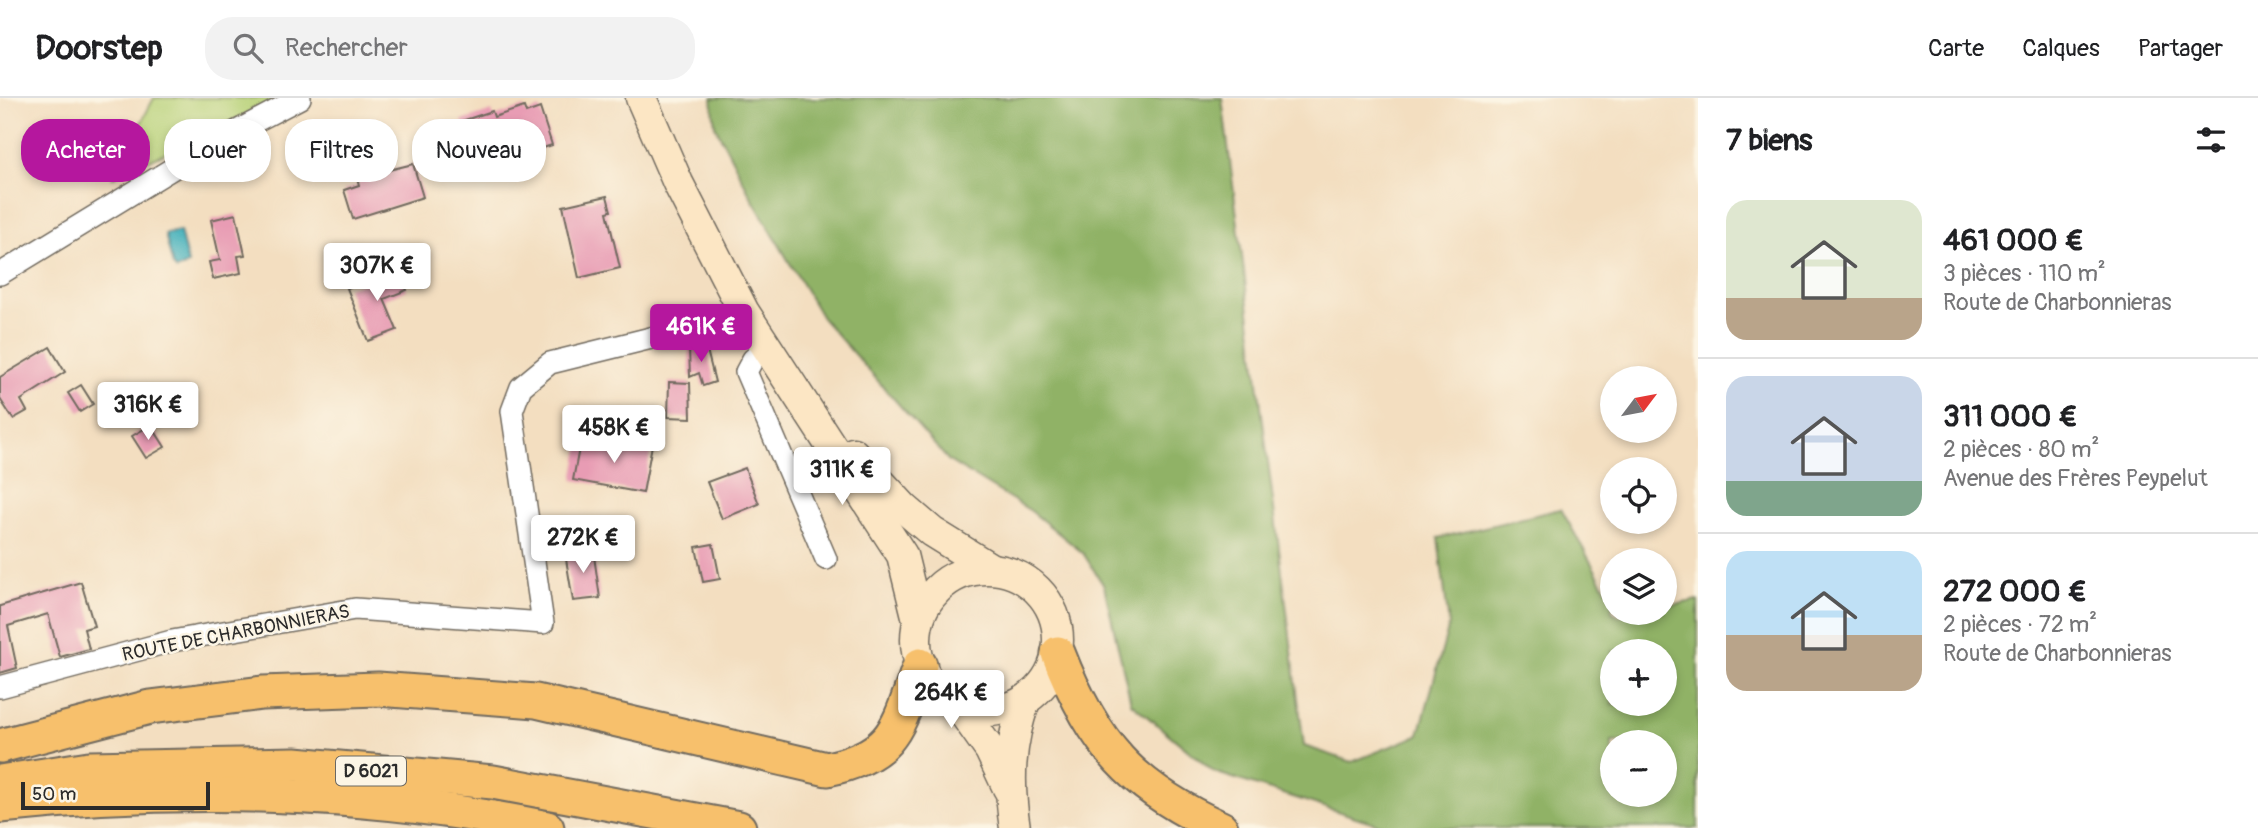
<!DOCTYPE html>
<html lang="fr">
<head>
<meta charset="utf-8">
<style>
  :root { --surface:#fff; --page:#f2f2f2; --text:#202124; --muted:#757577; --line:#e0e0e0; --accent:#b5179e }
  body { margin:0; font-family:Pangolin,sans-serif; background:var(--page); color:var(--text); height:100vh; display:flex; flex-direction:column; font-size:26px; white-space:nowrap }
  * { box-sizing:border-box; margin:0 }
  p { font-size:23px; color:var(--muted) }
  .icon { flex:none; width:38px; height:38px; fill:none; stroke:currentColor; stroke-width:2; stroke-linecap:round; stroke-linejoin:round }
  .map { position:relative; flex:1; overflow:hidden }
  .drawer { display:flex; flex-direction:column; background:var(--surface); width:560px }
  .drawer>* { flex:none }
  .guide { position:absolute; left:21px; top:21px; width:665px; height:63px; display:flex; gap:14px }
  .needle { width:46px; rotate:58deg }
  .controls { position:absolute; left:1600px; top:268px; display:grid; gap:14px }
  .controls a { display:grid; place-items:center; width:77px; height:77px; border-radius:50%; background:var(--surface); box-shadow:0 4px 10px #0003; font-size:35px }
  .scale { position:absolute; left:21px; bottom:18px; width:189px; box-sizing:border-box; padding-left:7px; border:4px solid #2b2b2b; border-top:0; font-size:19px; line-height:24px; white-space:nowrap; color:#2b2b2b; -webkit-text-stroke:5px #fcf5e5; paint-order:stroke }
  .price { position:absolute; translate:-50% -60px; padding:0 16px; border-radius:7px; background:#fff; color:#222; font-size:23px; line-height:46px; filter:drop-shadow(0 2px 4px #0008) }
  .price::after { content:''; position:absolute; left:50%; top:42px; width:21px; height:16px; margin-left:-10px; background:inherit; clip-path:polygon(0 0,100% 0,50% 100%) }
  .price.current { background:var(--accent); color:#fff }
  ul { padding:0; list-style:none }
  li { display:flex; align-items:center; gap:21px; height:175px; padding:0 28px }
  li+li { border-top:2px solid var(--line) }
  li span { display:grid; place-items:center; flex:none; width:196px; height:140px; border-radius:21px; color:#555 }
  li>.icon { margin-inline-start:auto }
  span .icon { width:84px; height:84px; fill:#fffc; stroke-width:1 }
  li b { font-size:30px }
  h2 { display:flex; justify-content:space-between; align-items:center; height:84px; padding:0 28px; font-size:30px }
  .pill { padding:0 24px; border-radius:28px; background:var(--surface); box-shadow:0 4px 10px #0003; font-size:24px; line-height:63px }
  .pill.current { background:var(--accent); color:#fff }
  header { display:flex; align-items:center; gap:42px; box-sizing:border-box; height:98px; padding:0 35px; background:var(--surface); border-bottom:2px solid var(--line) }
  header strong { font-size:33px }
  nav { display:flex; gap:38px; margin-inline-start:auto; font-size:24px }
  .search { width:490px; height:63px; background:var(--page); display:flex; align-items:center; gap:18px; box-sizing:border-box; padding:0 24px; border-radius:28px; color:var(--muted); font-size:26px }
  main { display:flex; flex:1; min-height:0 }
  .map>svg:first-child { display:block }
</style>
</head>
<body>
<header>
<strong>Doorstep</strong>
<div class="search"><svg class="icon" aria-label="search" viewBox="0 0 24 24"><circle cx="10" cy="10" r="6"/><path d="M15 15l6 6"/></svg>Rechercher</div>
<nav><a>Carte</a><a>Calques</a><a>Partager</a></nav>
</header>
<main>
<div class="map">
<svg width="1698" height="730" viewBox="0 0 1698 730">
  <rect width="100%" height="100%" fill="#fcf5e5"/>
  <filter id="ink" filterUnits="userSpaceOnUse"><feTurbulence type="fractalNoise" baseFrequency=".0143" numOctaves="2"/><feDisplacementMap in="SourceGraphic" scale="14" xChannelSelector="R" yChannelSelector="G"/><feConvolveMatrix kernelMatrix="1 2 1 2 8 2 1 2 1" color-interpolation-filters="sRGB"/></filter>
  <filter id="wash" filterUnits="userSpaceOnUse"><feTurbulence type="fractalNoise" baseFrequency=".00686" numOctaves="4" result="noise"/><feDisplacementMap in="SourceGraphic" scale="28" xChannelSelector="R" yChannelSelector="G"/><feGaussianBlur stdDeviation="1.57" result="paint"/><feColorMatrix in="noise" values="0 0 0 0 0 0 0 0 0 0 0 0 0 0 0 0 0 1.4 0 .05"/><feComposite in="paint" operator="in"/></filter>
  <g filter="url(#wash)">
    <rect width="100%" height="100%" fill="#f3dec0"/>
    <path fill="#b5d075" stroke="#707e50" stroke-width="2" d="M154,0h128l-169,79z"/>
    <path fill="#90b266" stroke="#5e6e48" stroke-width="2" fill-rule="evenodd" d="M712,0h510l82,648 48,16 67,-27 30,-110 -11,-87 123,-29 51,91v12l8,4 44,-4v-5l34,-7v228h-308l-176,-56 -83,-69 -27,-117 -21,-33 -52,-42 -82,-50 -127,-143 -68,-116 -39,-76zM1612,553h52v53h-52zM1612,644h52v52h-52z"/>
    <path fill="#3eaeba" stroke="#346c72" stroke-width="2" d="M180,133l8,33 -11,6 -4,-4 -8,-32z"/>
    <g id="blocks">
      <g fill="#e89cb4">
        <path d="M524,9l2,6 14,-5 12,37 -30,10 -3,-9 -16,5 -1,-6 -29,9 -11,-33 30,-10 2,6z"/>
        <path d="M413,66l10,33 -70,22 -9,-29 15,-5 -2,-7z"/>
        <path d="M607,98l4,15 -4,1 13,56 -41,10 -16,-72z"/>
        <path d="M236,116l9,41 -7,1 3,17 -28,6 -4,-17 11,-2 -9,-40z"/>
        <path d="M400,172l7,20 -23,9 13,31 -29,11 -21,-53z"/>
        <path d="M705,244l10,40 -12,4 -4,-13 -9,4 -1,-29z"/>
        <path d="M50,249l15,25 -44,28 6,11 -14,8 -13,-20v-22z"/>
        <path d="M669,284l21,1 1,35 -23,-1z"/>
        <path d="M81,287l12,19 -13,8 -12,-19z"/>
        <path d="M151,327l14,22 -19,11 -14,-22z"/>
        <path d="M615,340l37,7 -9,48 -70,-13 7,-37 33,6z"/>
        <path d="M745,370l14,36 -37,15 -15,-37z"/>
        <path d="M713,446l7,35 -17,3 -7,-35z"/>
        <path d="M593,451l7,49 -27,3 -8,-48z"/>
        <path d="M81,484l13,44 -10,3 5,20 -29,8 -12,-43 -40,12 9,42 -17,5v-67z"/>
      </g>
    </g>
  </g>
  <g filter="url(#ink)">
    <use href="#blocks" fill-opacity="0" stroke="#716a5f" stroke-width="2"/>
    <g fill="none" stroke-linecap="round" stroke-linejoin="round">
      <g stroke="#716a5f" stroke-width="24">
        <g id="street">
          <path d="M0,176l216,-132 84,-44"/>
          <path d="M766,252l-13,9 -7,13 80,187"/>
          <path d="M0,589l172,-46 183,-32 188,14 -31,-212 9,-24 29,-24 174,-43 20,-8"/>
        </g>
      </g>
      <g stroke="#716a5f" stroke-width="33">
        <g id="secondary">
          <path d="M641,0l37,85 66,129 158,243 16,65"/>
          <path d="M853,355l51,55 28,24 58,36"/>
          <circle cx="987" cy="542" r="71"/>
          <path d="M958,607l32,45 18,38"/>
          <path d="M1015,730c-7,-45 -6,-84 10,-127"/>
        </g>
      </g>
      <g stroke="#716a5f" stroke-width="37">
        <g id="primary">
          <path d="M1058,555c35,91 74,135 163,175"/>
          <path d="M0,648l150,-39 112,-14 116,-4 158,12 291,68c70,-14 71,-44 93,-104"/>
          <path d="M0,684l89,-14 206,-4 198,18 246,46"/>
          <path d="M0,708c180,-20 370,-15 547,22"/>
        </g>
      </g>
      <use href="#street" stroke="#fff" stroke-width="21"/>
      <use href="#secondary" stroke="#fce6c4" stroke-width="30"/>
      <use href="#primary" stroke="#f7c06c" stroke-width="33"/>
    </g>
  </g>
  <g text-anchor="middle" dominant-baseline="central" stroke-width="5" stroke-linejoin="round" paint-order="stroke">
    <rect fill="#fcf5e5" stroke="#6a6863" stroke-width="2" x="336" y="658.5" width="70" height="29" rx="5"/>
    <g font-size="18" font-weight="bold" fill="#2b2b2b">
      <text x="371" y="673">D 6021</text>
    </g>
    <g font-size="19" fill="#2b2b2b" stroke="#fcf5e5">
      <text transform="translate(236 535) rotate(-11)">ROUTE DE CHARBONNIERAS</text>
    </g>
  </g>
</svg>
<div class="controls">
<a><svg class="needle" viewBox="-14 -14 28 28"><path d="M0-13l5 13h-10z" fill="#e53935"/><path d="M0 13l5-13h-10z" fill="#757577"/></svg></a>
<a><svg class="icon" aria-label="locate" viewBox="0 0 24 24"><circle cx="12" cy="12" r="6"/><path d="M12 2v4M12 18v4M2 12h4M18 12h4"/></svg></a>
<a><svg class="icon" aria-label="layers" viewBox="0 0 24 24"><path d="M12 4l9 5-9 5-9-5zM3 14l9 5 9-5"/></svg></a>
<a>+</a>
<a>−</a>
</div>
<div class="scale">50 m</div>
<b class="price" style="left:377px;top:205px">307K €</b>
<b class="price current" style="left:701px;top:266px">461K €</b>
<b class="price" style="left:148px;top:344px">316K €</b>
<b class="price" style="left:614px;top:367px">458K €</b>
<b class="price" style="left:842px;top:409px">311K €</b>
<b class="price" style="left:583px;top:477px">272K €</b>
<b class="price" style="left:951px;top:632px">264K €</b>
<div class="guide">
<a class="pill current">Acheter</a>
<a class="pill">Louer</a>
<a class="pill">Filtres</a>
<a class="pill">Nouveau</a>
</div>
</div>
<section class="drawer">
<h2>7 biens<svg class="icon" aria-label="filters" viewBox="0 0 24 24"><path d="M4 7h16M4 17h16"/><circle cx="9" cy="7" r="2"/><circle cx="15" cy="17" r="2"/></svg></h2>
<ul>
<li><span style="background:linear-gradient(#dfe7d0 70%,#b9a48a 0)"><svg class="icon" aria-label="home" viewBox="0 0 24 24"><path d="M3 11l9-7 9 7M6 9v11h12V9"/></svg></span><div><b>461 000 €</b><p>3 pièces · 110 m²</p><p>Route de Charbonnieras</p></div></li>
<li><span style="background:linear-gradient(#c9d6e8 75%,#7fa58c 0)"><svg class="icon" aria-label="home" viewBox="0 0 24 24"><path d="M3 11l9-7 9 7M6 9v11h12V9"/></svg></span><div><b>311 000 €</b><p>2 pièces · 80 m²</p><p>Avenue des Frères Peypelut</p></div></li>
<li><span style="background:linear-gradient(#bfe0f5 60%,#b9a48a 0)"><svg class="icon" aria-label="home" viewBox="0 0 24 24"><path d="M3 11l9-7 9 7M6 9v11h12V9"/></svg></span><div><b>272 000 €</b><p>2 pièces · 72 m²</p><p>Route de Charbonnieras</p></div></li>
</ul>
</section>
</main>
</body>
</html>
